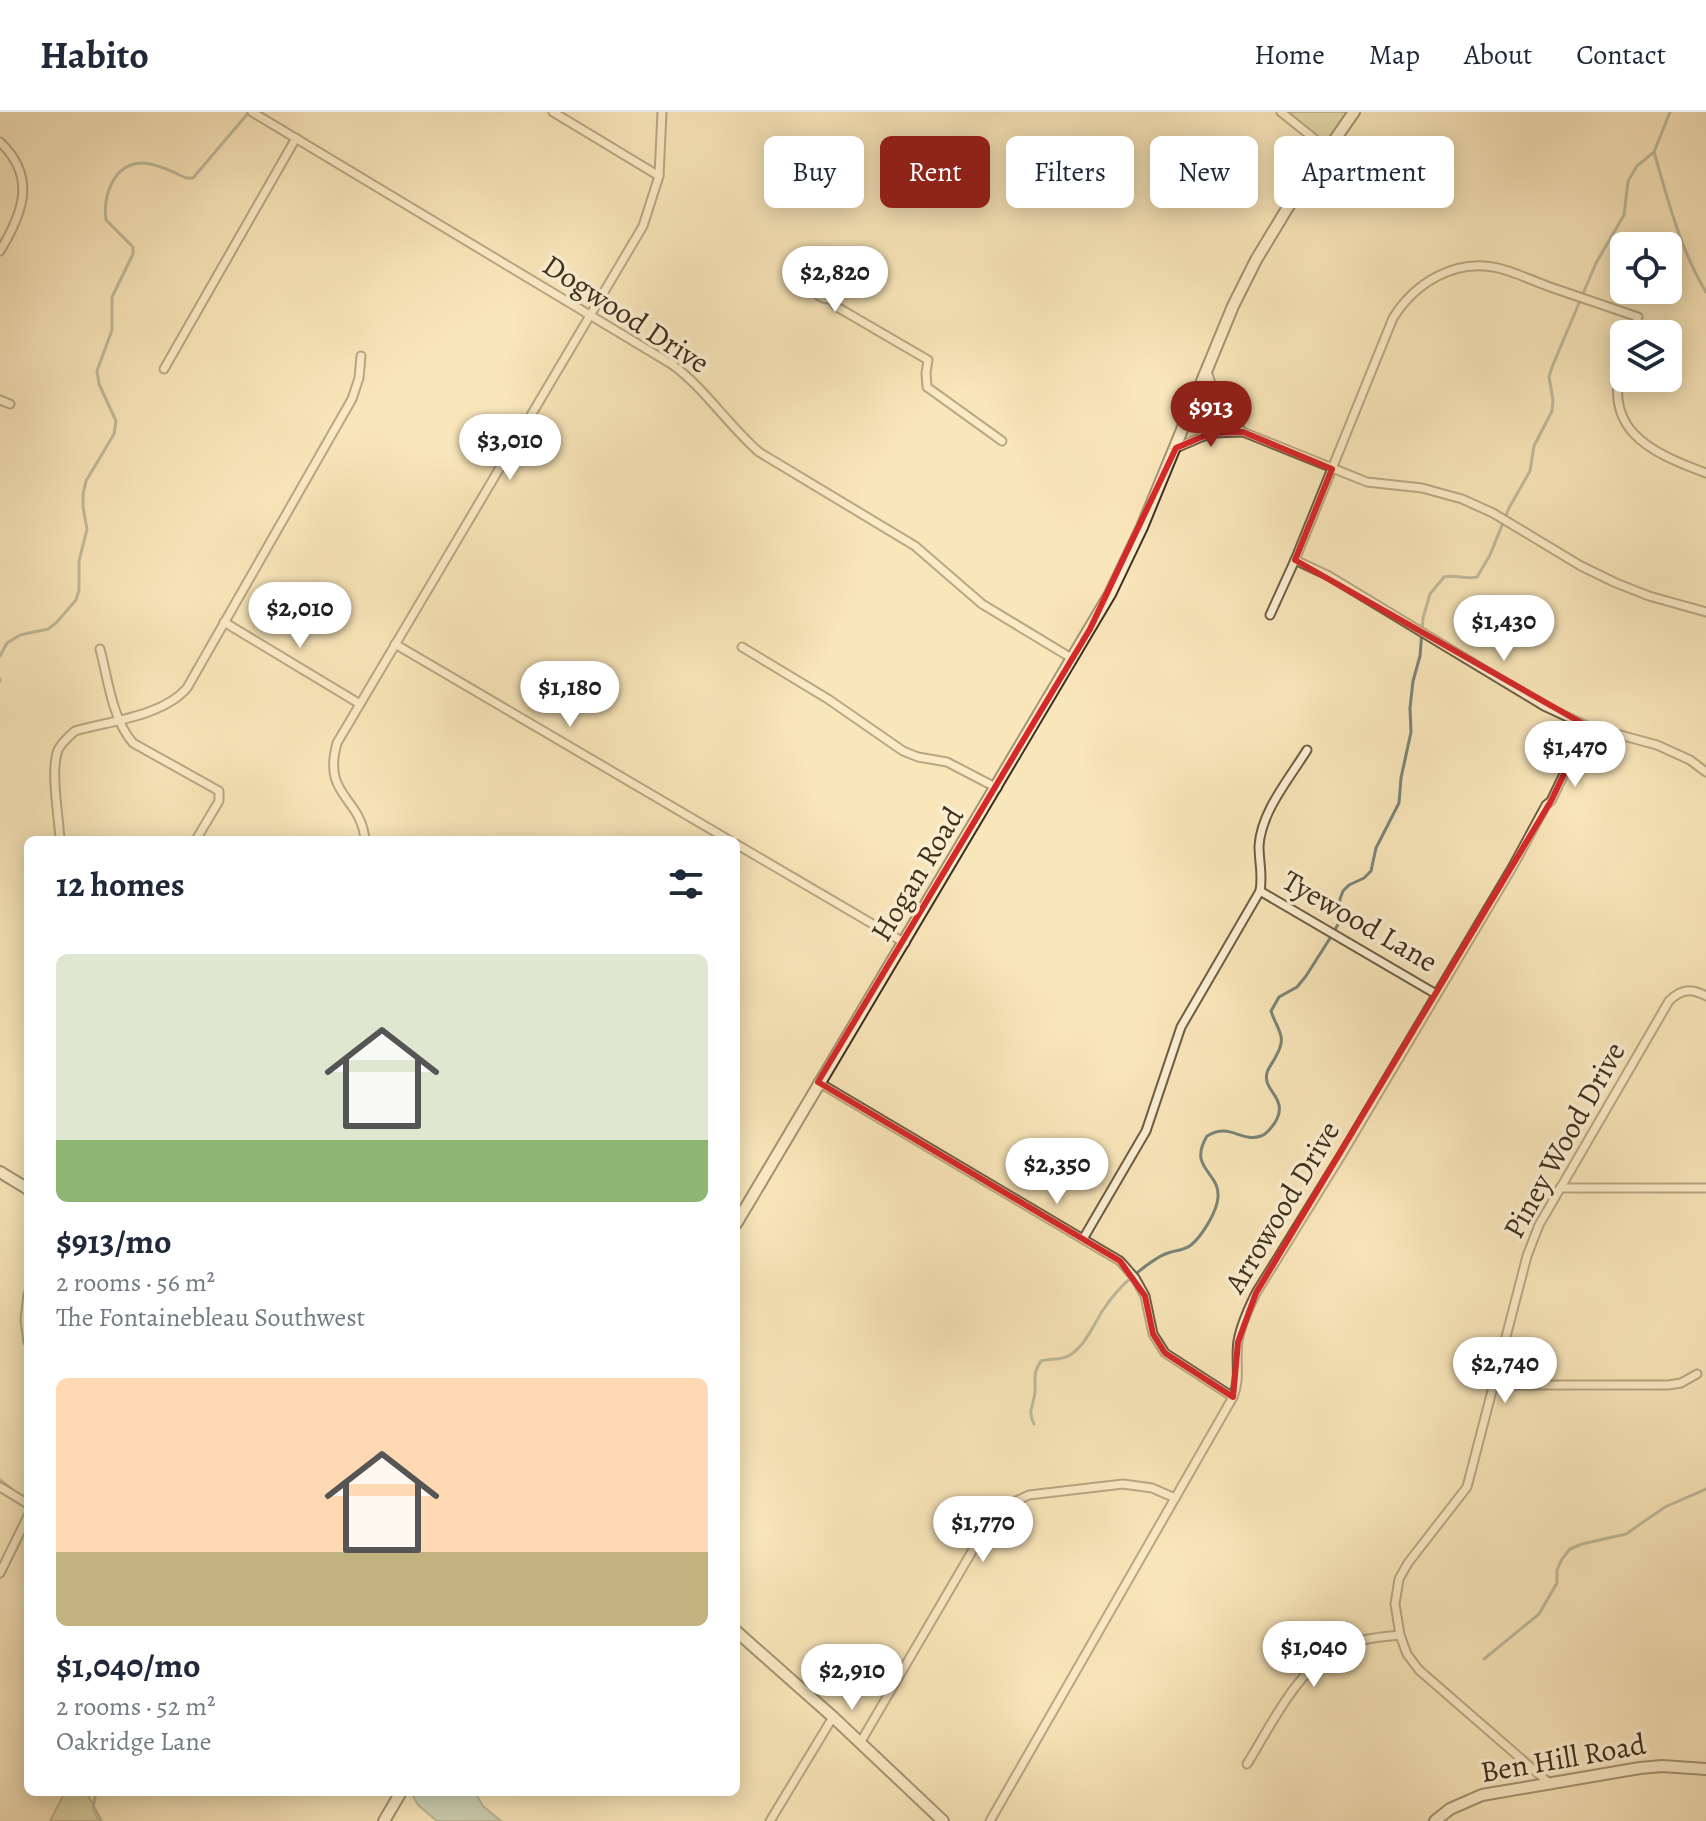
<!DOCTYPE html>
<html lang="en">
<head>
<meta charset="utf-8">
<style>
  :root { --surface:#fff; --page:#f2f2f3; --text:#1f2937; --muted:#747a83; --line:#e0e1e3; --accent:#8f2418 }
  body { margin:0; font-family:Alegreya,serif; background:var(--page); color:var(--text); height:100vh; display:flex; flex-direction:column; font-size:30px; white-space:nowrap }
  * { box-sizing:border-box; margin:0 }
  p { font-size:26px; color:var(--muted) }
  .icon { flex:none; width:44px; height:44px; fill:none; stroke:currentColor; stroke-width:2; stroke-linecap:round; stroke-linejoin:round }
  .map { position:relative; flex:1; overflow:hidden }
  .details { position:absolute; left:24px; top:724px; width:716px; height:960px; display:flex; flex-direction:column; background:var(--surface); border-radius:12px; box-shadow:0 4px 20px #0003 }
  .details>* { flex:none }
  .hud { position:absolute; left:764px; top:24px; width:760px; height:72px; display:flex; gap:16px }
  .fabs { position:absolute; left:1610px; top:120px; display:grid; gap:16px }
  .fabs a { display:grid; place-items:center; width:72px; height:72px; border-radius:12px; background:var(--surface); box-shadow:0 4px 20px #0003; font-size:40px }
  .price { position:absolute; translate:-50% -68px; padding:0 18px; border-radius:28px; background:#fff; color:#222; font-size:26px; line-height:52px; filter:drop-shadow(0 2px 4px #0008) }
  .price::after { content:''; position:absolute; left:50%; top:48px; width:24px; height:18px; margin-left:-12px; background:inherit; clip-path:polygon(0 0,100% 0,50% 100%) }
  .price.on { background:var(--accent); color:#fff }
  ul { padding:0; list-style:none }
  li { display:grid; align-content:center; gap:16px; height:424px; padding:0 32px }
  li span { display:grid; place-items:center; height:248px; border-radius:12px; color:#555 }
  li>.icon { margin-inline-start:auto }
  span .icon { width:144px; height:144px; fill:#fffc; stroke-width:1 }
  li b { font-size:34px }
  h2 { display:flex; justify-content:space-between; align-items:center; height:96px; padding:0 32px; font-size:34px }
  .pill { padding:0 28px; border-radius:12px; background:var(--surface); box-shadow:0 4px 20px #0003; font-size:28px; line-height:72px }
  .pill.on { background:var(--accent); color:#fff }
  header { display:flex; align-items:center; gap:48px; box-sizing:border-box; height:112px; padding:0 40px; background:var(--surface); border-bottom:2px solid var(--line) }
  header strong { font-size:38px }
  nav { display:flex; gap:44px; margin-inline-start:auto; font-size:28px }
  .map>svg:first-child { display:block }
</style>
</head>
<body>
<header>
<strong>Habito</strong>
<nav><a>Home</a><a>Map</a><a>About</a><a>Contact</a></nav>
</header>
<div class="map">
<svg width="1706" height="1709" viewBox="0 0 1706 1709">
  <rect width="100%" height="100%" fill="#f9e6ba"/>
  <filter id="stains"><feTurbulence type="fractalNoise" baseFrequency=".0025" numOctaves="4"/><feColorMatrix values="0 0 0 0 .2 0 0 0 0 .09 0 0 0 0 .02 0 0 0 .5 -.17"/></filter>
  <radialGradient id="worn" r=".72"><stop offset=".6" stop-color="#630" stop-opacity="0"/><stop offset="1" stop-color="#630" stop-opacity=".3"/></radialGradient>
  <g fill="#c0c48e" stroke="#807a56" stroke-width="2">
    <path d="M1287,0h71l-31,35z"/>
    <path d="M65,1680h21l16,29h-52z"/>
  </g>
  <path fill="#9fbeb6" stroke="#798579" stroke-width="2" d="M416,1680h59l8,14 18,15h-64l-19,-16 -5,-9z"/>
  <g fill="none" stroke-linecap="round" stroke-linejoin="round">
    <g stroke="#798579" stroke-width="3">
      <path d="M1654,40c14,48 26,97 52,140"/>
      <path d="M0,544l7,-13 13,-8 28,-6 8,-6 20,-23 3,-10v-29l8,-32 -4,-22v-13l3,-13 28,-47 2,-13 -17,-37 -2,-13 15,-41v-33l21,-43v-7l-27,-27c-3,-24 7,-57 37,-57 14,1 31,9 43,15h7l56,-66"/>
      <path d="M0,567v2"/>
      <path d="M1034,1312c-7,-13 0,-19 1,-32 1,-12 -3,-19 6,-31 10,-3 20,0 29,-6 15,-9 24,-31 33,-45 8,-12 18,-24 29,-33 10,-8 23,-20 36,-24 8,-3 15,-2 23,-8 10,-8 23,-29 26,-42 8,-31 -31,-32 -10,-67 23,-14 34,7 54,0 6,-2 9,-7 13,-12 17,-26 -12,-32 -7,-51 1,-5 7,-12 9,-17 12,-20 1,-26 -5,-45l8,-14 18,-10 9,-11 28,-44 5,-10 1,-23 3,-8 6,-6 15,-7 7,-7 5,-23 23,-45 2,-25 10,-46 -1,-24 3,-27 7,-25 3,-38 7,-24 14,-17c11,-3 22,3 33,0l13,-22 19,-47 21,-37 4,-25 18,-35 1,-11 -4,-23 3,-10 44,-104 28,-48 4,-34 9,-15 17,-14 16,-40"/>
      <path d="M0,1368l18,14"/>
      <path d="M1484,1547l55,-45 18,-31v-13l5,-11 8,-10 12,-5 44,-10 39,-27 41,-18"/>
      <path d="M96,1680l-3,16 6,13"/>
    </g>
    <g stroke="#6e5d44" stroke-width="11">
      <g id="street">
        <path d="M252,0l421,253c33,25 55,60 86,87l156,94 67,58 91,55"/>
        <path d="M553,0l106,64"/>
        <path d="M1281,0l46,37"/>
        <path d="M0,30c37,35 23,71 0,109"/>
        <circle cx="828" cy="173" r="14"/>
        <path d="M831,187l6,8 91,53 -2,13 1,14 75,54"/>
        <path d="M1624,244c-25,73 25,96 82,117"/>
        <path d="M164,257l132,-231"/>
        <path d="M1207,259l12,37 24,24 124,50 55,6 40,11 31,14 88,53 35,17 33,13 57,16"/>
        <path d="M0,288l10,4"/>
        <path d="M1176,336l35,-15 31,-1"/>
        <path d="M1295,448l34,16 215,130 43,20 70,19 33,15 16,12"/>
        <path d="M1270,503l25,-55 98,-242c22,-35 62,-60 105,-50 17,4 35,13 52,19 29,10 58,20 88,30l-6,17"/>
        <path d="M224,510l136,82"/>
        <path d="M395,532l334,196"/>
        <path d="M742,535l86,52 75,52 15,6 29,5 50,26"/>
        <path d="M100,537c8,30 12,70 33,94l86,48v10l-22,37"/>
        <path d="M60,728c-1,-23 -10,-69 -2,-90 4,-8 10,-13 17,-19 35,-10 88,-15 112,-43l165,-289 7,-21 2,-22"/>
        <path d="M365,728c-4,-44 -43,-43 -28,-97l306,-517 16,-50 3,-64"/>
        <path d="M736,732l169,99"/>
        <path d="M1260,779l176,103"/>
        <path d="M818,970l302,179 15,17 10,18 8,38 12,19 68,44"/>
        <path d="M1560,1076h146"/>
        <path d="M1083,1127l63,-108 35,-104 79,-136c3,-16 -1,-29 -1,-45 2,-34 30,-67 48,-96"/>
        <path d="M28,1182l-3,26 3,22"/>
        <path d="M1494,1273h174l13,-2 16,-9"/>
        <path d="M0,1375l28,17"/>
        <path d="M0,1461l28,-57"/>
        <path d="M860,1631l128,-219 15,-17 26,-12 94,-11 29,4 23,10"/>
        <path d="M1247,1652c26,-41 50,-98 98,-118 18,-8 37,-9 55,-11"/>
        <path d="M1549,1671l-130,-113 -12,-16 -7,-19 -5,-31 4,-25 9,-16 59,-76 60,-231 12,-31 130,-224c12,-12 22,-13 37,-5"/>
        <path d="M770,1709l63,-104"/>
        <path d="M990,1709l243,-424c8,-19 2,-36 5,-56 3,-17 10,-32 18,-48l86,-139 171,-288 33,-61 5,-4 36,-75"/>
      </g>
    </g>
    <g stroke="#3f2f1d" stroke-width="14">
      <g id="secondary">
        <path d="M0,1060l28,17"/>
        <path d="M736,1112l374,-630 32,-67 91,-221 23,-46 32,-53 66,-95"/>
        <path d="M736,1519l97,86 110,104"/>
        <path d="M384,1709l17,-29"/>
        <path d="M1435,1709l15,-12 32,-14 158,-27 22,-2 44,3"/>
      </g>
    </g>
    <use href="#street" stroke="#fbefd2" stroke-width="7"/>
    <use href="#secondary" stroke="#fbefd2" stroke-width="10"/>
  </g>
  <path d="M0 0H1706V1709H0ZM1243,320l89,37 -37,91 292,166 -36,75 -295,492 -18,49 -5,55 -68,-44 -12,-19 -8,-38 -25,-35 -302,-179 272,-453 86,-181 35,-15z" fill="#f9e6ba" fill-opacity=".55" fill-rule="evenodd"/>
  <path fill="none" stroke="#d62828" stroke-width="6" stroke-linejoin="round" d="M1243,320l89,37 -37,91 292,166 -36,75 -295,492 -18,49 -5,55 -68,-44 -12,-19 -8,-38 -25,-35 -302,-179 272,-453 86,-181 35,-15z"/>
  <g text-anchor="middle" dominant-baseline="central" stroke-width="7" stroke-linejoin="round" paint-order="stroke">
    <g font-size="30" fill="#3f2f1d" stroke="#fbefd2">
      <text transform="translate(626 202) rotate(33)">Dogwood Drive</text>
      <text transform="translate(917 762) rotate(-59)">Hogan Road</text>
      <text transform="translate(1360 809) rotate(30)">Tyewood Lane</text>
      <text transform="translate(1564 1028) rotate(-61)">Piney Wood Drive</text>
      <text transform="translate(1282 1095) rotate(-59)">Arrowood Drive</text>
      <text transform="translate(1563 1646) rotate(-10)">Ben Hill Road</text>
    </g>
  </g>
  <rect width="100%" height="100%" filter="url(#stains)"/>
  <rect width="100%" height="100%" fill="url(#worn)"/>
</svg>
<div class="fabs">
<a><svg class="icon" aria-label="locate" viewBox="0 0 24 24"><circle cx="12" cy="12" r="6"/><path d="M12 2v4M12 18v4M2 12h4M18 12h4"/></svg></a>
<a><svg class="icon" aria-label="layers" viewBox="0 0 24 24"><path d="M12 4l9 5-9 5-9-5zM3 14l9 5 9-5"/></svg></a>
</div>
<b class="price" style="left:835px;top:202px">$2,820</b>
<b class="price on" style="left:1211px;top:337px">$913</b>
<b class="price" style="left:510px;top:370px">$3,010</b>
<b class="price" style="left:300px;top:538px">$2,010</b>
<b class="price" style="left:1504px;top:551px">$1,430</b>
<b class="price" style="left:570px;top:617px">$1,180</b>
<b class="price" style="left:1575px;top:677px">$1,470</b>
<b class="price" style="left:1057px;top:1094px">$2,350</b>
<b class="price" style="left:1505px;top:1293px">$2,740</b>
<b class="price" style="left:983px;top:1452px">$1,770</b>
<b class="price" style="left:1314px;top:1577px">$1,040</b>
<b class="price" style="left:852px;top:1600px">$2,910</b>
<div class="hud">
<a class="pill">Buy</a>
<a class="pill on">Rent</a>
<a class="pill">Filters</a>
<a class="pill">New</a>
<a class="pill">Apartment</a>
</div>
<section class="details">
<h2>12 homes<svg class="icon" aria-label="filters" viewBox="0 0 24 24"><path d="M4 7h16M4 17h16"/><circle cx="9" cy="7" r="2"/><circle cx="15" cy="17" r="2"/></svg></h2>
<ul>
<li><span style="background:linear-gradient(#dfe7d0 75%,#8fb573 0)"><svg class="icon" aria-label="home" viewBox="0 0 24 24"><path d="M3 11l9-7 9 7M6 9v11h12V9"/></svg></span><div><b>$913/mo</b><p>2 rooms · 56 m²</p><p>The Fontainebleau Southwest</p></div></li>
<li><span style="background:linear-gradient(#ffd9b3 70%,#c2b280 0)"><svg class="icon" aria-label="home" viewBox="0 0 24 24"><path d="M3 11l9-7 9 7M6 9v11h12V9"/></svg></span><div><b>$1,040/mo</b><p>2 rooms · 52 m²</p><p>Oakridge Lane</p></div></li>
</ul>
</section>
</div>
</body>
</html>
